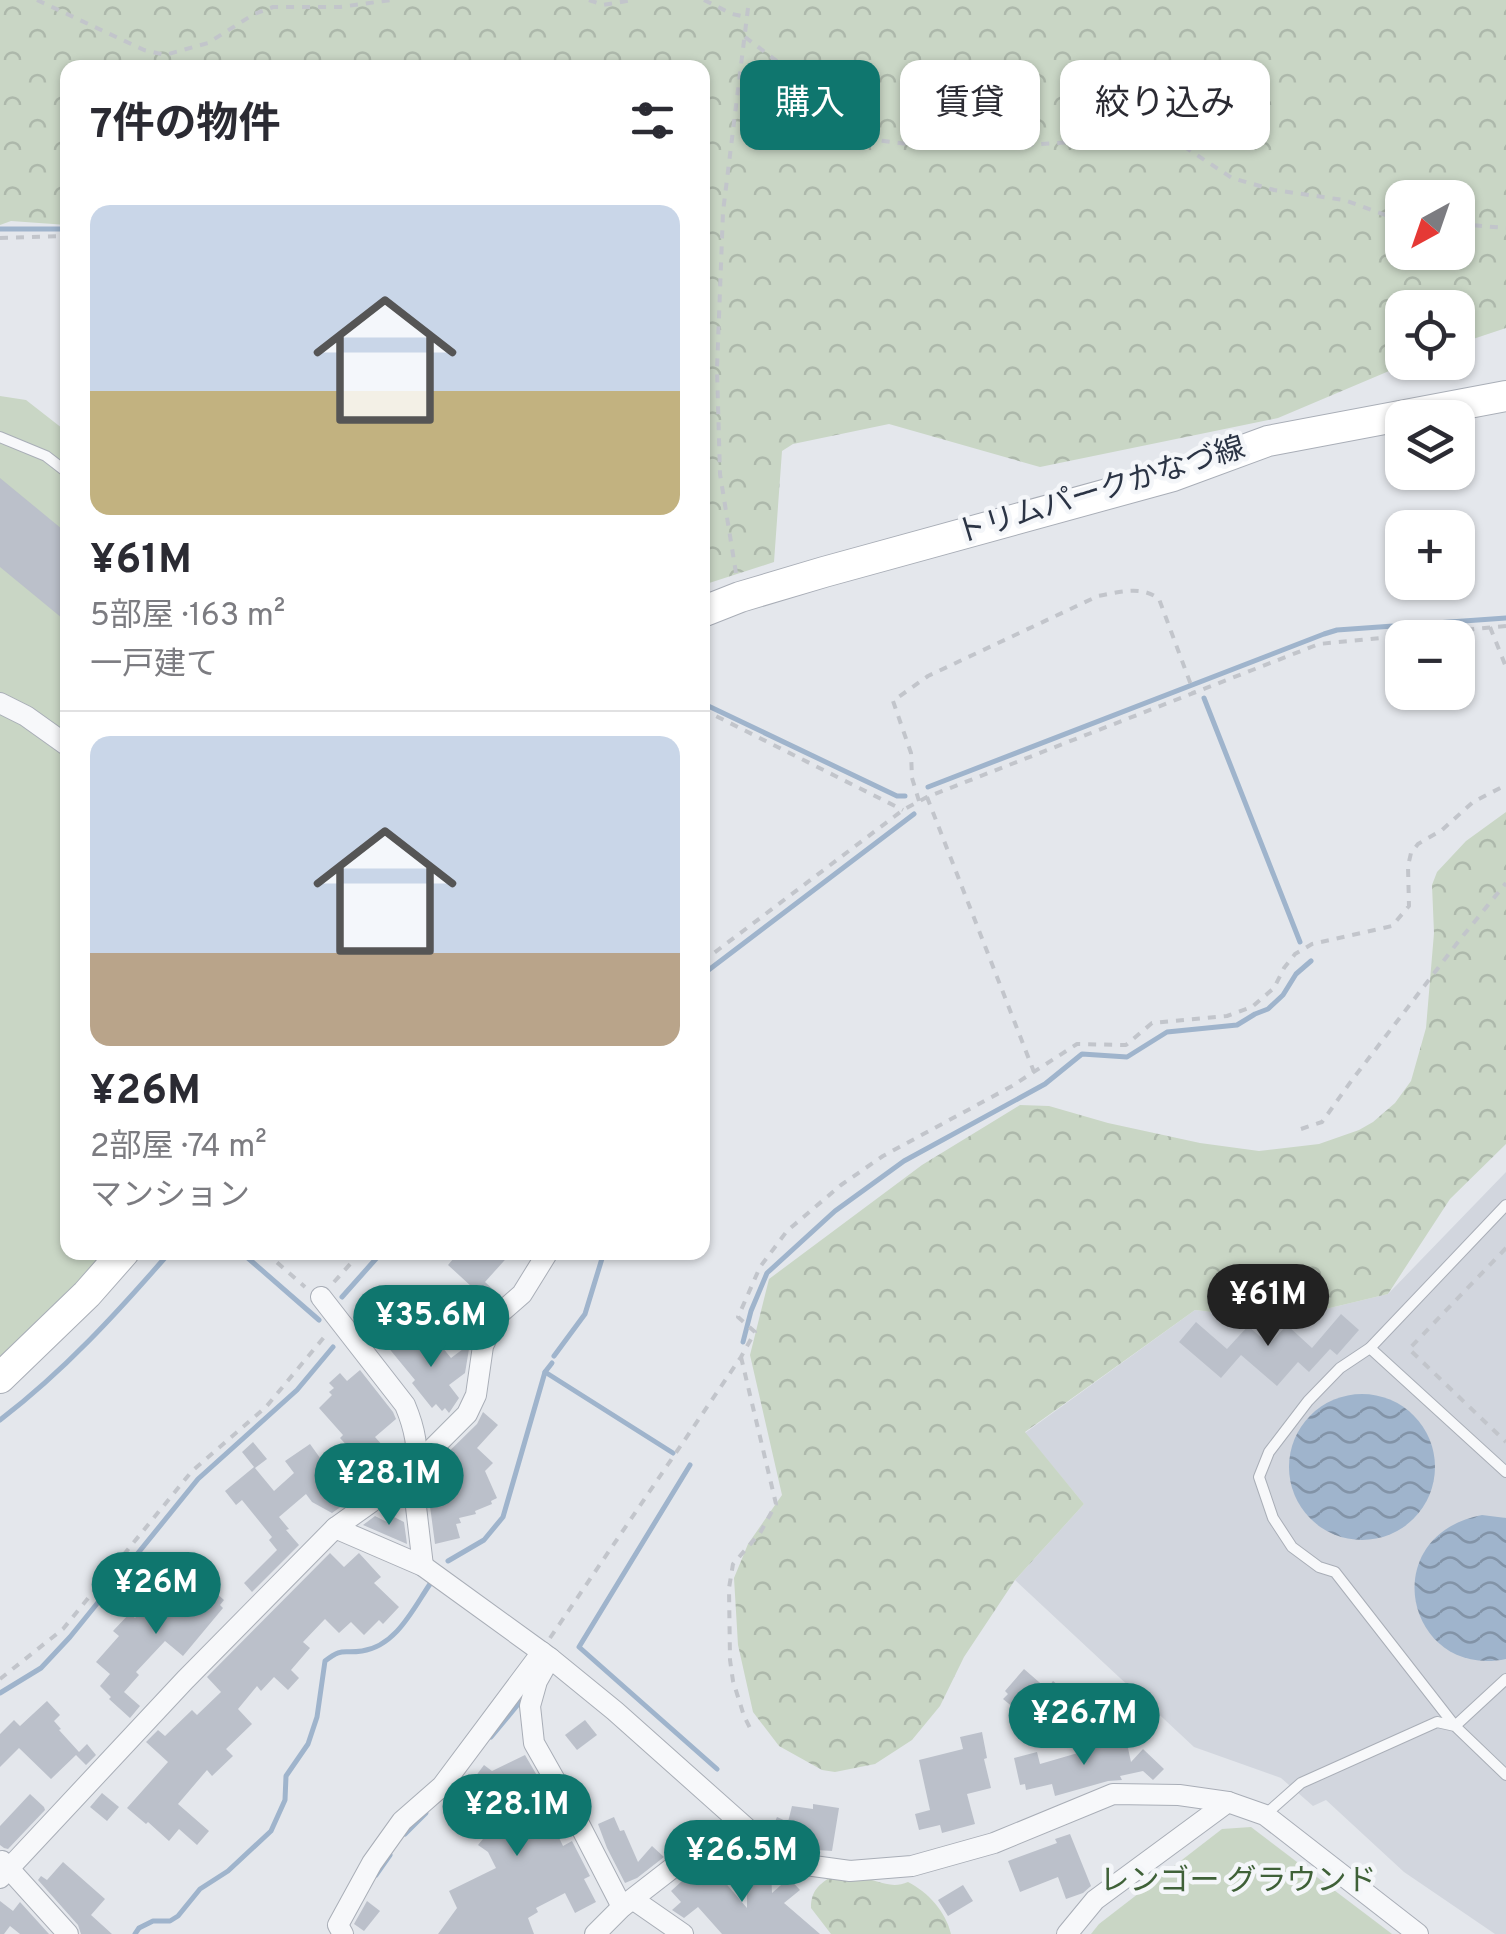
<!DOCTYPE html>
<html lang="ja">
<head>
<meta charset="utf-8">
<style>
  :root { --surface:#fff; --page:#f2f2f3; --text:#2b2b33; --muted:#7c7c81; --line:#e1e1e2; --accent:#0f766e }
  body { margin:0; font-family:Overpass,"Noto Sans JP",sans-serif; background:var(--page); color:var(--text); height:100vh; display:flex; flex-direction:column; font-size:38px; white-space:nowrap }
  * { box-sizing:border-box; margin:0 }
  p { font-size:32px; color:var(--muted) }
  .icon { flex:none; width:55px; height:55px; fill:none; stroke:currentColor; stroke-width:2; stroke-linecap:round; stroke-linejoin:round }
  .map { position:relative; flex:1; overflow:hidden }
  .sheet { position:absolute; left:60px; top:60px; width:650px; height:1200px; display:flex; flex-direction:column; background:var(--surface); border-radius:20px; box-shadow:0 2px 8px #0004 }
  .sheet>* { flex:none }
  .banner { position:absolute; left:740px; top:60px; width:615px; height:90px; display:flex; gap:20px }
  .needle { width:65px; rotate:220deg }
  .controls { position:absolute; left:1385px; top:180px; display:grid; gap:20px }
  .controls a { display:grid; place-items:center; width:90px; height:90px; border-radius:20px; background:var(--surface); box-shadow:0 2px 8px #0004; font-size:50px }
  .price { position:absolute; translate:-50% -85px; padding:0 22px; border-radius:35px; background:var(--accent); color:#fff; font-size:32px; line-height:65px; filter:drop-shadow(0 2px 5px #0008) }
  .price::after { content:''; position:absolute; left:50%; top:60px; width:30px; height:22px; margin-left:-15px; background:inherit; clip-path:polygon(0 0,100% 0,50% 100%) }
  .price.on { background:#222; color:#fff }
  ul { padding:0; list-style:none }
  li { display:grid; align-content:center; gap:20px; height:530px; padding:0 30px }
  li+li { border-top:2px solid var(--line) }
  li span { display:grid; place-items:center; height:310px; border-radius:20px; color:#555 }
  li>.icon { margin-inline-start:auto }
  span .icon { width:180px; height:180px; fill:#fffc; stroke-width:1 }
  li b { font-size:42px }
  h2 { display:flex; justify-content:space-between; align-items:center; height:120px; padding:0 30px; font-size:42px }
  .pill { padding:0 35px; border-radius:20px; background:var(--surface); box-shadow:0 2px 8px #0004; font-size:35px; line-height:90px }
  .pill.on { background:var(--accent); color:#fff }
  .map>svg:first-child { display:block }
</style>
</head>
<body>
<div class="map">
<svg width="1506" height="1934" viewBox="0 0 1506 1934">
  <defs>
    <pattern id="forest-crowns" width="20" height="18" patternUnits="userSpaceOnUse" patternTransform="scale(2.5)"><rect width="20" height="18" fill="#c9d6c5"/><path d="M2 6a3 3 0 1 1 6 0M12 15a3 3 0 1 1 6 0" fill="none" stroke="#adb8ab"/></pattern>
    <pattern id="water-waves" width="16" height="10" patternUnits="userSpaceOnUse" patternTransform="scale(2.5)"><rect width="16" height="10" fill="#9fb4cc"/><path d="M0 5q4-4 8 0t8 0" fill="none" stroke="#8293a7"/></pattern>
  </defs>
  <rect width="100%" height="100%" fill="#e4e7ec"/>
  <path fill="#d2d6de" d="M1506,1172v762h-11l-91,-62 -78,-72 -13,6 -32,-28 -87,-31 -179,-167 69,-76 -59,-71 170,-123 85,10 108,-26z"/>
  <g fill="#c9d6c5">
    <path d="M0,396l26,4 41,32 1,820 38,1 -106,110z"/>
    <path d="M1251,1827l141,107h-301l8,-10 123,-95z"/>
  </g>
  <g fill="url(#forest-crowns)" fill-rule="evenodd">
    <path d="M0,0h1506v328l-48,16v-36h-56v54l6,1 -130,55 -238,49 -151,-43 -96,20 -11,7 -8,111 -71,23 -1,-517h-634l-1,157 -56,-4 -11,4zM1402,198h56v54h-56z"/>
    <path d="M1506,812v332l-56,55 -62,95 -108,26 -85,-10 -170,122 59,72 -69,76 -51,77 -24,49 -28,34 -37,24 -40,8 -13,-2 -43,-24 -26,-34 -15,-67 -4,-67 14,-34 34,-49 -32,-140 19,-76 153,-114 98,-60 29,1 59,17 92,20 59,8 60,-7 40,-14 14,-8 22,-19 16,-22 15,-53 8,-95 -2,-48 5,-13 29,-31z"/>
    <path d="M833,1875c9,1 18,0 26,2 17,2 31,13 49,5 20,10 38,30 43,52h-120l-20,-26c0,-18 8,-23 22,-33z"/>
  </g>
  <g fill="url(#water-waves)">
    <circle cx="1362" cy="1467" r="73"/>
    <path d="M1482,1515l24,3v141c-99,21 -133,-123 -24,-144z"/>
  </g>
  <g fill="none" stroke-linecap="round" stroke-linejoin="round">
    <g stroke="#9fb4cc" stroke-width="5">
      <path d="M0,229h68"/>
      <path d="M1204,698l96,244"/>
      <path d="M702,703l195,93h8"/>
      <path d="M928,787l396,-153 13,-4 169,-12"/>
      <path d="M702,975l212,-161"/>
      <path d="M241,1252l78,68"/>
      <path d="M342,1297l40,-45"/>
      <path d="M743,1342l8,-31 16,-38 68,-62 69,-50 141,-77 37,-30 45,3 40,-25 70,-7 18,-11 13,-5 15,-14 13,-21 15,-13"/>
      <path d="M554,1356l31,-42 19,-62"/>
      <path d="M552,1363l-7,9 128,81"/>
      <path d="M0,1420c64,-49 117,-107 170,-168"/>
      <path d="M690,1465l-111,182 138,122"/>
      <path d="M448,1561l36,-21 19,-23 42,-145"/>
      <path d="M0,1693l41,-25 29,-31 128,-158 99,-89 36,-43"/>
      <path d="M491,1737l29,-35"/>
      <path d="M405,1834l21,-21"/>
      <path d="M376,1875l14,-20"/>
      <path d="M135,1934l4,-6 14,-7h17l8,-5 22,-27 28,-18 43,-40 14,-31 1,-24 22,-32 9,-27 8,-56c18,-14 17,-7 37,-10 34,-5 51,-42 68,-67"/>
    </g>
  </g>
  <g fill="#bbc0ca">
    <path d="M0,478l68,56v89l-68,-56z"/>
    <path d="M459,1252h53l-27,30 12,11 -12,13 -16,-15 3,-4 -24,-22z"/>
    <path d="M1341,1314l18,16 -22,25 -7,-6 -21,23 -11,-10 -21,24 -36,-31 -20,23 -42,-36 17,-20 31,27 21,-23 21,18 18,-19 25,23z"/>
    <path d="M402,1331l21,23 15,-12 13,16 16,-12 2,3 -4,24 -16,12 10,13 -10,15 -4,-5 -3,3 -6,-7 -4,4 -20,-25 3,-3 -28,-34z"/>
    <path d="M360,1370l33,42 3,7 -21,18 25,28 -68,48 -20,-11 -6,-8 -27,23 10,12 -3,1 13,15 -47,47 -8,-9 33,-33 -8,-10 3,-3 -30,-37 -6,5 -11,-14 29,-24 -12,-15 11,-10 14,17 -12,9 19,23 20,-18 -9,-12 25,-17 18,25 23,-19 -11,-12 3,-3 -24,-27 13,-13 -3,-3 5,-4 -5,-5 11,-10 7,8z"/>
    <path d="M483,1412l15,13 -21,23 16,15 -8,8 12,27 -6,3 1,3 -17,7 1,3 -17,4 2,5 -5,1 4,14 -25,6 -5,-38 6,-2 -2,-7 8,-2 -16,-21 51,-50z"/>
    <path d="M390,1515l14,7 3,22 -44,-19 12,-9 12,6z"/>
    <path d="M330,1553l14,14 15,-14 22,24 -7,6 25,24 -16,17 -4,-4 -15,15 -13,-13 -12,11 -14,-14 -22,23 7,6 -19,22 8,8 -11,12 -14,-13 -13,14 -4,-5 -19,23 14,15 -26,25 7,7 -21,20 -5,-6 -29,34 31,27 -12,14 -18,-16 -10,12 -21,-19 -2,2 -19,-16 41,-46 -22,-20 12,-12 7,6 27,-26 5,5 24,-23 -14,-15z"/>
    <path d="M200,1579l24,21 -4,5 3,3 -40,48 -18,-15 -29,31 3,3 -15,17 16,14 -10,12 -21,-19 2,-2 -11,-11 10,-12 -14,-12 23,-26 -6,-5 17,-18 5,5 16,-18 11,10 24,-28 7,5z"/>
    <path d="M1024,1669l23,20 6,-8 24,20 -20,23 -14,-12 -4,5 -13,-11 -6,7 -17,-14 5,-5 -3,-3z"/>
    <path d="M47,1701l13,14 -6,6 7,8 -2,1 20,22 8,-8 9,11 -10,10 -10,-10 -25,24 -32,-31 -19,19v-33l14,-14 6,6z"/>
    <path d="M585,1720l12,15 -20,15 -12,-15z"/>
    <path d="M982,1732l5,26 -3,1 7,29 -24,6 8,30 -33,9 -2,-8 -21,5 -4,-16 15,-4 -11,-50 44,-11 -3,-12z"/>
    <path d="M1126,1739l5,23 12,-13 21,20 -11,11 -10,-9 -23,5 2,4 -14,1 -53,15 -3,-12 -26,6 -1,-6 -5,1 -6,-27 23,-6 3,12z"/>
    <path d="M525,1755l17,29 -7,4 28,58 9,-5 18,35 -6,3 12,23 -21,11 -10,-20 -29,15 2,4 -10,6 6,16h-96l19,-26 -8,-17 47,-23 -8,-16 -10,-7 23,-28 -38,-31 9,-12 3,3 9,-12 8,6z"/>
    <path d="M102,1793l17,14 -12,14 -17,-14z"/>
    <path d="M30,1794l14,13 1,3 -37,39 -4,-1 -4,-3v-19z"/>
    <path d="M813,1804l26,4 -7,43 -29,-2 1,-12 -33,-6 6,-14 11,5 4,-16 21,3z"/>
    <path d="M614,1817l6,14 4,-1 14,32 14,-16 12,11 -27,21 -12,5 -18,-35 -9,-24z"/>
    <path d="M725,1827l5,4v9h-30l-1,-10z"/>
    <path d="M1070,1834l21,52 -8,7 -17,6 -8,-22 -38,15 -12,-31 49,-18 -2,-4z"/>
    <path d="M63,1862l42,37 -14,16 21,19h-31l-3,-9 -40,-45 3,-4 6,4z"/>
    <path d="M706,1867l7,9 4,-3 30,35v-36l24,-1 1,22 17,-15 11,12 -16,13 36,31h-98l-24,-27 -14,11 -12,-8 9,-8 -10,-11 21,-19z"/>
    <path d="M963,1885l10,16 -25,15 -10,-16z"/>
    <path d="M0,1901l13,10 7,-9 29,32h-29l-10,-8 -6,8h-4z"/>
    <path d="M367,1901l13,10 -16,20 -10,-7z"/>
  </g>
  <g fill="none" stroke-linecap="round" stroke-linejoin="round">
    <g stroke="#a9aeb7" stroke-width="12">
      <g id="lane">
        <path d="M0,437l46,19 22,17"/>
        <path d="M1506,1205l-136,143 -30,20 -32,33 -39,51 -10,25 14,41 19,29 27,20 16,5 120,154 51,-47"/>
        <path d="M1370,1348l136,124"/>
        <path d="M1265,1815l36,-32 136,-61 18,4 51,49"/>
      </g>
    </g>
    <g stroke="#a9aeb7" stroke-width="22">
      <g id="street">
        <path d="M0,703l26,13 42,30"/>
        <path d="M321,1297l84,108c8,19 17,49 7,68l11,93"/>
        <path d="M416,1465l51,-51 9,-19 7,-49 15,-31 24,-21 26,-42"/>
        <path d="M335,1528l77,-55"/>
        <path d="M550,1658l-13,23 -7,25 4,37 39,69 49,95"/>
        <path d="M2,1861l66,73"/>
        <path d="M0,1878l185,-198 150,-152 88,38 127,92 65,53 165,147"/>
        <path d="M634,1900l49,34"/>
        <path d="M343,1934l-5,-9 34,-62 30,-42 40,-35 100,-134"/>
        <path d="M595,1934l27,-27 58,-45 27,-10 73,6 26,7 44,6 62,-5 82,-23 119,-49 66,1 49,7 37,13 153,119"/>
        <path d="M1067,1934l28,-34 133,-98"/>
      </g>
    </g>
    <g stroke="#a9aeb7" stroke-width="32">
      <g id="secondary">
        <path d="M702,612l38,-15 84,-25 349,-96 95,-35 238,-45"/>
        <path d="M0,1378l87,-84 37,-42"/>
      </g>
    </g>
    <g stroke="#c2c5cb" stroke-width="4" stroke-dasharray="8 8" stroke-linecap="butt">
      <path d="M37,0l107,50 21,5 43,-12 46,-29 19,-7h67l51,-7"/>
      <path d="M589,0l14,5 30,-5"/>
      <path d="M704,0l28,14 14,3"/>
      <path d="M745,37l66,50 47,51 67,8 72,1 119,-8 64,5 52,34 42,12 70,10 47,17 11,1"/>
      <path d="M1458,224l48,4"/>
      <path d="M0,238l68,-2"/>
      <path d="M736,573l-16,-99 -3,-105 6,-157 26,-212"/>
      <path d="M1490,627l16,40"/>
      <path d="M702,709l201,101"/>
      <path d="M927,797l107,275"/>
      <path d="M919,801l-7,-23 -1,-25 -18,-52 35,-25 170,-80c22,-4 43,-11 61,3l35,94"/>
      <path d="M702,962l201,-152 24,-13 392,-153 187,-18"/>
      <path d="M1301,1129l21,-7 30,-42 106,-138 48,-59"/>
      <path d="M1506,1248l-97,101 97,93"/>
      <path d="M265,1252l40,35"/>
      <path d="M334,1282l27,-30"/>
      <path d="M741,1357l35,147 -16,29 -27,31 -4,24 1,72 3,21 11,35 8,16"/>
      <path d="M550,1638l191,-281 14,-25 -17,-15 22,-50 27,-36 54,-46 42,-29 129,-70 65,-42 49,1 26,-22 75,-7 25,-9 22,-19 10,-20 11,-14 17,-10 80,-18 17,-20 -1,-40 3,-13 7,-9 24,-14 31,-28 33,-17"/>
      <path d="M0,1679l63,-50 129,-158 74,-64 59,-71"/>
      <path d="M458,1797l28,21"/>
    </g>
    <use href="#lane" stroke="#f7f8fa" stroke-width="10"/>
    <use href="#street" stroke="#f7f8fa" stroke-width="20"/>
    <use href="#secondary" stroke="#fff" stroke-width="30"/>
  </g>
  <g text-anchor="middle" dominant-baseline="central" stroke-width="9" stroke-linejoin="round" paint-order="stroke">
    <g font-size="30" fill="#2b3445" stroke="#f4f6f9">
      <text transform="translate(1101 492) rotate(-17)">トリムパークかなづ線</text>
    </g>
    <g font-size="30" fill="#3f6138" stroke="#f4f6f9">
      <text x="1238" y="1882">レンゴー グラウンド</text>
    </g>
  </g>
</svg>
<div class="controls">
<a><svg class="needle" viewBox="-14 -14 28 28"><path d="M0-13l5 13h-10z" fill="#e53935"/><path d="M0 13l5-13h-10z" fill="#7c7c81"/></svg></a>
<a><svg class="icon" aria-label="locate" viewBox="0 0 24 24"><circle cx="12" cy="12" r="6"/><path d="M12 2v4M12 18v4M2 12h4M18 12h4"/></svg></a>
<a><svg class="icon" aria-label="layers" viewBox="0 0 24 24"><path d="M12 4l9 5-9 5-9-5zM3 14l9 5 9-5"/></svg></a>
<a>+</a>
<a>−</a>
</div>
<b class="price on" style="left:1268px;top:1349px">¥61M</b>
<b class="price" style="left:431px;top:1370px">¥35.6M</b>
<b class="price" style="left:389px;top:1528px">¥28.1M</b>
<b class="price" style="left:156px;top:1637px">¥26M</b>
<b class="price" style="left:1084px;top:1768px">¥26.7M</b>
<b class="price" style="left:517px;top:1859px">¥28.1M</b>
<b class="price" style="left:742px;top:1905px">¥26.5M</b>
<div class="banner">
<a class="pill on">購入</a>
<a class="pill">賃貸</a>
<a class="pill">絞り込み</a>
</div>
<section class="sheet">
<h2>7件の物件<svg class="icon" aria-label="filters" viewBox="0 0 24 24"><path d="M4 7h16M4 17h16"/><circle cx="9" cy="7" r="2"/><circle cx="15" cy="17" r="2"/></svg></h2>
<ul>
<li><span style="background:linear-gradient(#c9d6e8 60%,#c2b280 0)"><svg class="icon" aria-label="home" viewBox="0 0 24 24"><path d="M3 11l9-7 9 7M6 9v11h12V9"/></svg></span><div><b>¥61M</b><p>5部屋 · 163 m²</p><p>一戸建て</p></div></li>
<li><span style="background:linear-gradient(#c9d6e8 70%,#b9a48a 0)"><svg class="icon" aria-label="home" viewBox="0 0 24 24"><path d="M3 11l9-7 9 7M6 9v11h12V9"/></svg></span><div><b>¥26M</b><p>2部屋 · 74 m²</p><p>マンション</p></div></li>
</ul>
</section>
</div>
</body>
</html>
